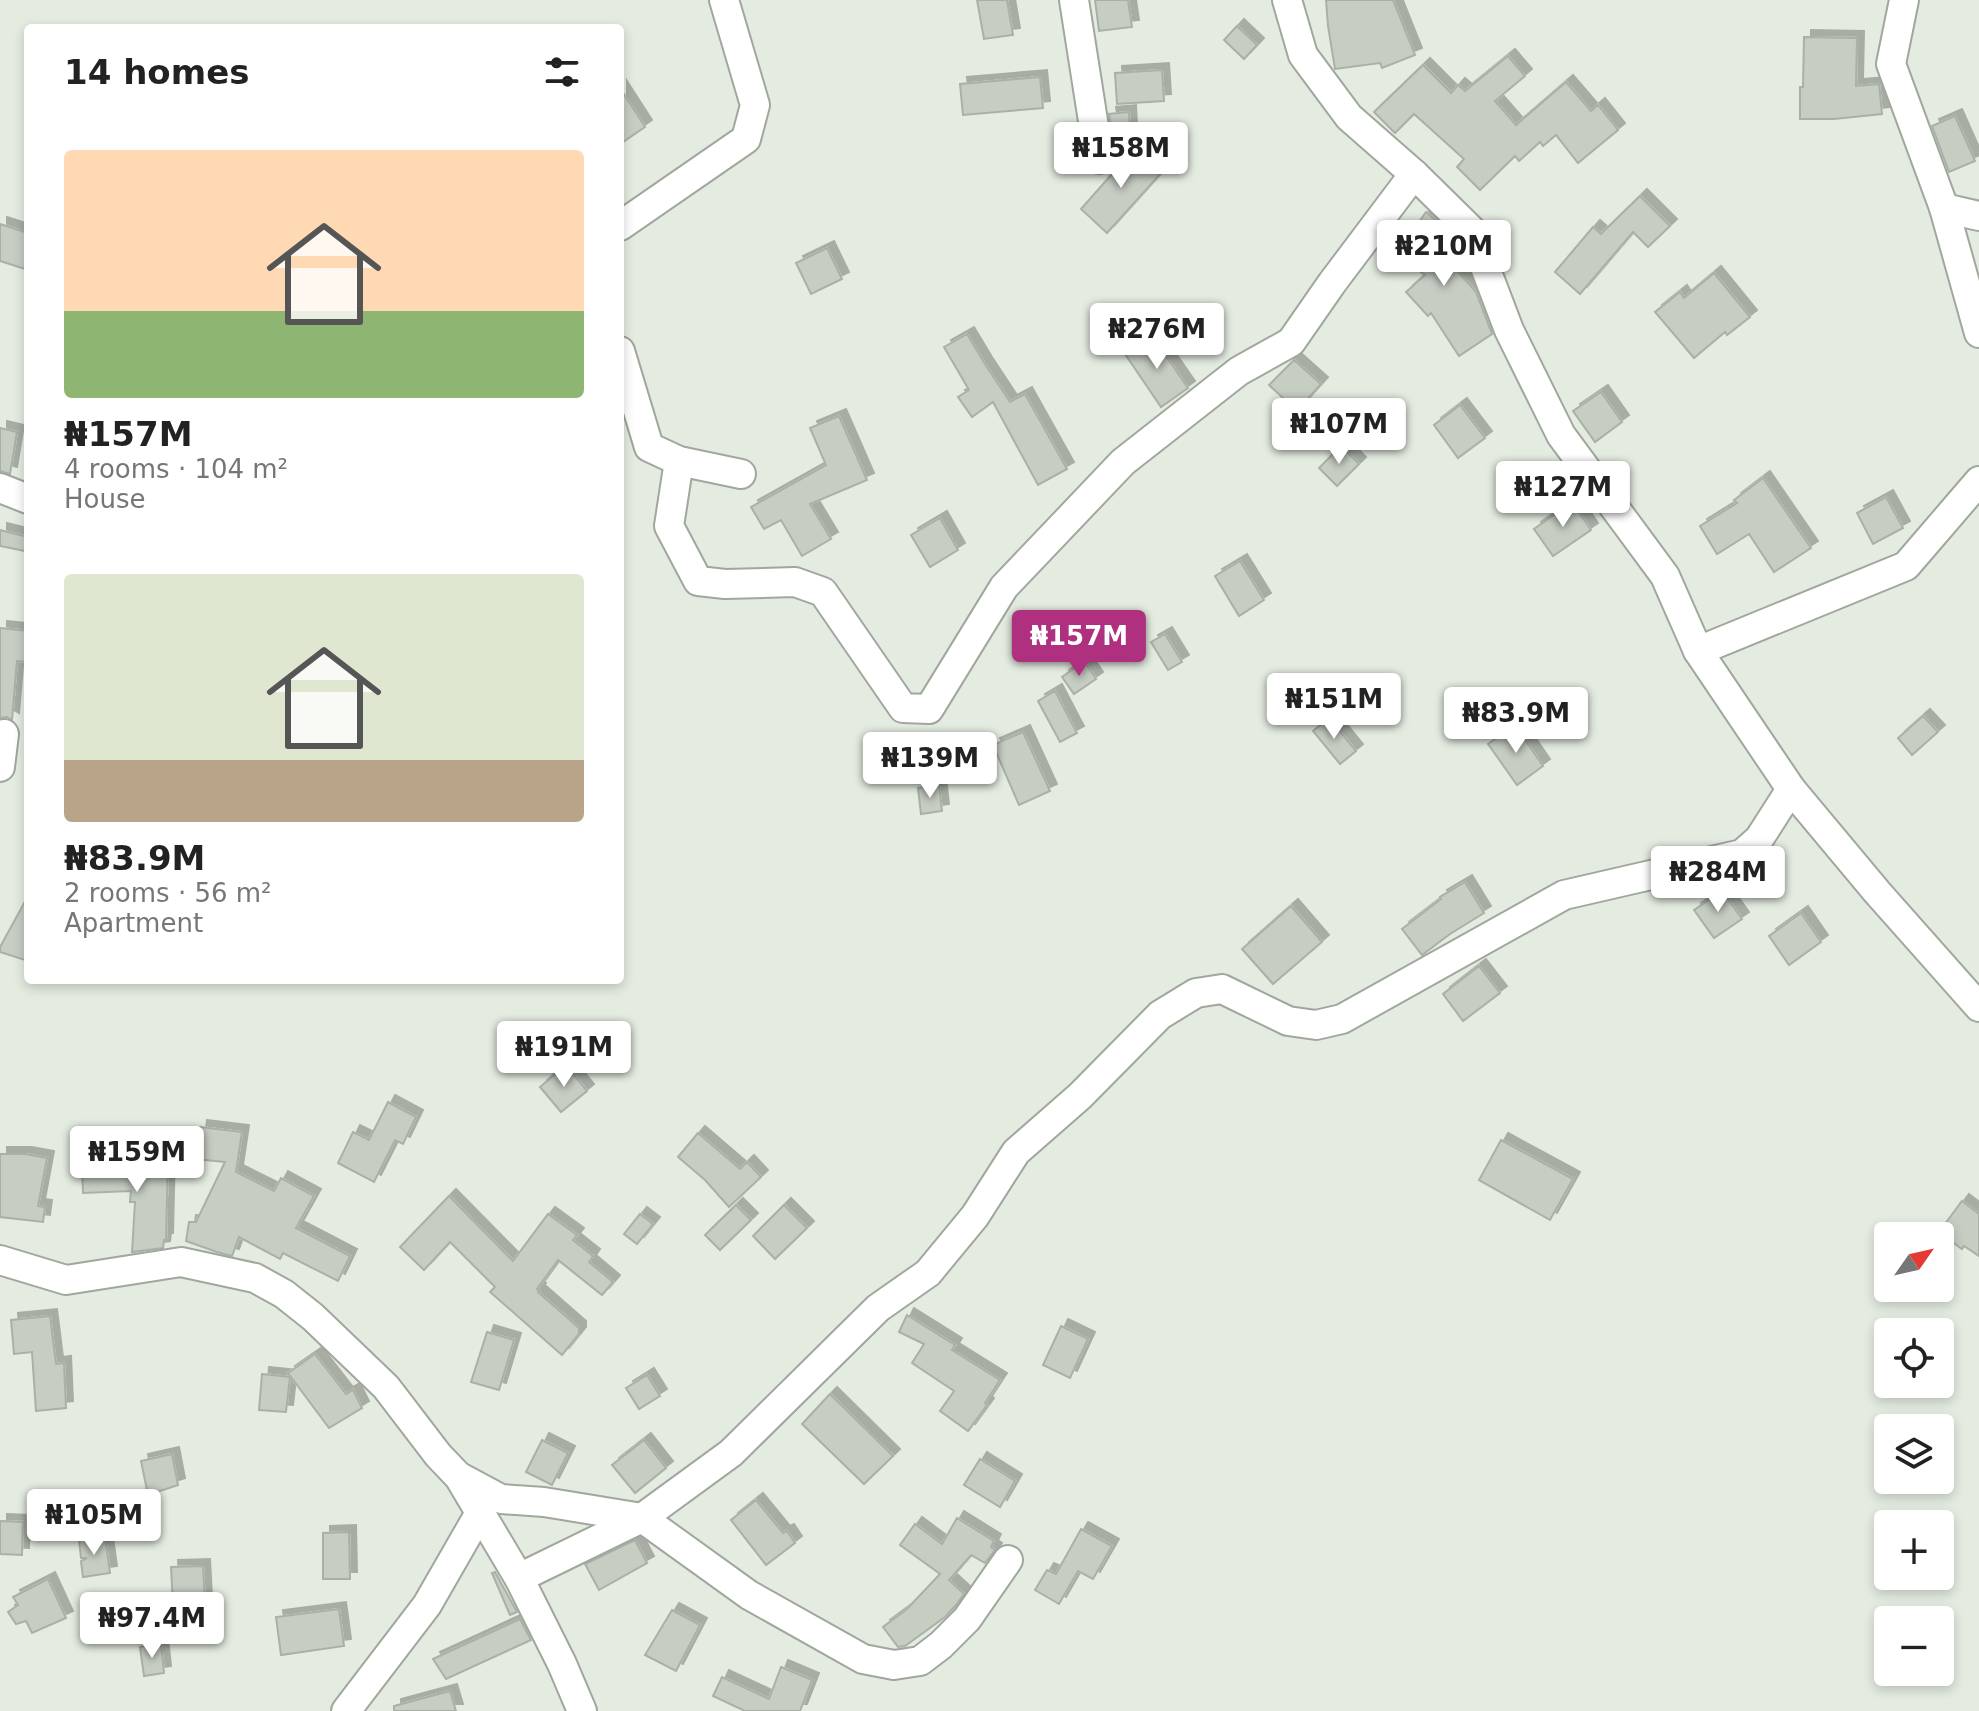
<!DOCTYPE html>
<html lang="en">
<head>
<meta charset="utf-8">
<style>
  :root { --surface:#fff; --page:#f6f6f6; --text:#222; --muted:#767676; --accent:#ae307f }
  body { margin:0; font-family:"DejaVu Sans",sans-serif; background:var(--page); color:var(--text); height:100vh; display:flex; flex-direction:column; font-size:30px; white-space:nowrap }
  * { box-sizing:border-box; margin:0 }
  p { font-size:26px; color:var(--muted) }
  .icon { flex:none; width:44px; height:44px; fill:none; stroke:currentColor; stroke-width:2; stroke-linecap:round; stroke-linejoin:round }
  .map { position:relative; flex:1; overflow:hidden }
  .panel { position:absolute; left:24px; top:24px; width:600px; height:960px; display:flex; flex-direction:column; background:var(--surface); border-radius:8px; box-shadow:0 4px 12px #0003 }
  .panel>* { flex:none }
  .needle { width:52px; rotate:56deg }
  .controls { position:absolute; left:1874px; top:1222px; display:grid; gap:16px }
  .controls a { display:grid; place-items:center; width:80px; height:80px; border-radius:8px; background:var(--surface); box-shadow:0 4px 12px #0003; font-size:40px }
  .price { position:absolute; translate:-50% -68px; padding:0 18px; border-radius:8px; background:#fff; color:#222; font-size:26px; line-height:52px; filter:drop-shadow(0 2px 4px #0008) }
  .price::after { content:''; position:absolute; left:50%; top:48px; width:24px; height:18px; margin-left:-12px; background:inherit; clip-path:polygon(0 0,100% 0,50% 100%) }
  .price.selected { background:var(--accent); color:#fff }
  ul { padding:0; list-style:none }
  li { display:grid; align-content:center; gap:16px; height:424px; padding:0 40px }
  li span { display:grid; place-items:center; height:248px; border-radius:8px; color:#555 }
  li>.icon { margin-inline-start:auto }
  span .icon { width:144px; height:144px; fill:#fffc; stroke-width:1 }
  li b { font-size:34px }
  h2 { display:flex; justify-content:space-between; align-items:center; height:96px; padding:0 40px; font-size:34px }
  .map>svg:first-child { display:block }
</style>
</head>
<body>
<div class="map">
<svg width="1979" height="1711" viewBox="0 0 1979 1711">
  <defs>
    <filter id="shadow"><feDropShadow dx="7" dy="-7" stdDeviation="0" flood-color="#0004"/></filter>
  </defs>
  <rect width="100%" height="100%" fill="#e4ece1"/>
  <g fill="#c6cdc3" stroke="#a9b1a7" stroke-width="2" filter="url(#shadow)">
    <path d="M977,0h30l6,35 -29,4z"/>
    <path d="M1095,0h33l4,27 -33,4z"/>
    <path d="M1326,0h67l22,55 -33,13 -2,-5 -45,6 -7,-43z"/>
    <path d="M1237,26l20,19 -13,14 -20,-19z"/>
    <path d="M1804,37l53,1 -1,48 23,-2 3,30 -48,5h-34v-32h3z"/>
    <path d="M1508,56l17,20 -30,25 21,24 50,-43 25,29 7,-6 20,25 -40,33 -22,-28 -13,11 -3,-4 -21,19 -4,-5 -35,34 -23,-23 7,-8 -50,-45 -19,19 -21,-21 49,-47 28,28 7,-8 7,6z"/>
    <path d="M1162,70l2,31 -47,3 -2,-31z"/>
    <path d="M1040,77l3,31 -80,7 -3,-31z"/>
    <path d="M620,88l25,39 -25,17z"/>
    <path d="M1129,112l1,19 -18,1 -3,-18z"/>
    <path d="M1955,116l20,45 -26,11 -17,-46z"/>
    <path d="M1135,148l27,24 -55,61 -26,-24z"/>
    <path d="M1640,196l30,30 -22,21 -15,-15 -53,62 -25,-22 38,-45 8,7z"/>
    <path d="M1426,212l23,20 -11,17 38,43 16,42 -33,22 -28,-43 -3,3 -22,-24 19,-17 -29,-20z"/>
    <path d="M0,224l28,9v24l-3,12 -25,-8z"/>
    <path d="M827,248l15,31 -31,15 -15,-31z"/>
    <path d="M1714,273l36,44 -23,18 -2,-3 -31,26 -39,-46 25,-20 4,6z"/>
    <path d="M967,334l18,30 25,38 15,-8 42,75 -29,16 -45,-83 -21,15 -14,-20 11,-7 -25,-43z"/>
    <path d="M1152,336l36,52 -27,19 -36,-53z"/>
    <path d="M1294,360l27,24 -24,27 -28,-26z"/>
    <path d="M1601,392l21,30 -27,20 -22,-31z"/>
    <path d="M1460,405l25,33 -27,20 -24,-33z"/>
    <path d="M839,416l28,64 -57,24 21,35 -29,17 -21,-36 -17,9 -13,-22 75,-42 -16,-37z"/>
    <path d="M0,428l17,4 -7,42 -10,-3z"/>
    <path d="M1341,446l18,18 -22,22 -18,-18z"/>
    <path d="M1763,478l48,70 -37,24 -25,-38 -32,20 -17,-28 37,-23 -3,-3z"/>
    <path d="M1886,497l17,31 -30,16 -16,-31z"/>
    <path d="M1572,502l19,28 -38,26 -19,-27z"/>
    <path d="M940,518l18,32 -28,17 -19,-32z"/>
    <path d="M0,530l28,7 -3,14 -25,-5z"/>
    <path d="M1240,561l24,39 -25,16 -24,-40z"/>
    <path d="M0,628l28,3 -1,31 -10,-1 -5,59 -5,-3 -7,1z"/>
    <path d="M1165,634l17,28 -14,8 -17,-28z"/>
    <path d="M1084,661l12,18 -22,15 -12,-17z"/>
    <path d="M1055,691l22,42 -17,9 -22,-41z"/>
    <path d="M1923,716l15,16 -26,23 -14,-17z"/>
    <path d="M1329,718l27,33 -16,13 -27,-33z"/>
    <path d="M1515,725l28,41 -26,19 -29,-41z"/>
    <path d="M1023,732l27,59 -31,14 -26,-60z"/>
    <path d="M939,785l3,26 -21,3 -3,-26z"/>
    <path d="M1465,882l19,31 -34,21 -28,21 -20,-26 39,-30 -1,-2z"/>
    <path d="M1722,891l20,28 -28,19 -20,-28z"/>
    <path d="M28,896v65l-28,-9v-5z"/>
    <path d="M1291,906l31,36 -49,42 -31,-35z"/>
    <path d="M1801,913l20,29 -32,23 -20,-29z"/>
    <path d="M1479,966l21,27 -37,28 -20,-27z"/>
    <path d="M566,1065l21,26 -26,21 -21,-25z"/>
    <path d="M388,1102l28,15 -13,27 -8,-4 -21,42 -36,-19 15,-31 16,8z"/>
    <path d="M200,1127l42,5 -6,40 38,19 7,-13 33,18 -18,32 54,28 -12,25 -55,-28 -3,6 -41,-22 -7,19 -15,-4 -31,-11 3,-19h7l29,-60 -29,-3z"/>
    <path d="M698,1133l42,36 7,-7 14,15 -32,30 -24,-27 -27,-23z"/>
    <path d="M1501,1140l72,39 -23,41 -71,-40z"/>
    <path d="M134,1153l34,3 -2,84h-2l-1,8 -31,4 3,-50h-5l1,-11 -48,2 -1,-27 51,-3z"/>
    <path d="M0,1154h25l22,4 -9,48 7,1 -2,15 -43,-5z"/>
    <path d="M449,1196l64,65 35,-47 29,21 -4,5 20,16 -4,6 24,20 -11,13 -44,-35 -21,29 2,1 -1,2 41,36v6l-17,21 -72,-63 5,-5 -45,-45 -26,28 -24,-23z"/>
    <path d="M1962,1201l17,13v42l-15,-10 -2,3 -23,-17z"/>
    <path d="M736,1205l15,15 -31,30 -15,-15z"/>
    <path d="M784,1205l23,23 -32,31 -22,-23z"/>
    <path d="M640,1214l13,10 -16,20 -13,-10z"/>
    <path d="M907,1315l48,30 -3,5 48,30 -15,23 2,2 -19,26 -28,-20 14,-20 -42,-28 12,-19 -25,-12z"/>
    <path d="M50,1316l6,48 8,-1 2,45 -30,3 -4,-59 -18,2 -3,-34z"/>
    <path d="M1061,1326l27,13 -18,39 -27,-13z"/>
    <path d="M487,1332l27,8 -15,50 -28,-8z"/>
    <path d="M315,1354l31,40 7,-4 9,18 -33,20 -41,-55z"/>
    <path d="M262,1374l28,3 -4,35 -27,-2z"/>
    <path d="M647,1375l13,21 -21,13 -13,-21z"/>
    <path d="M830,1394l63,62 -29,28 -62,-60z"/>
    <path d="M542,1440l26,13 -16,32 -26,-13z"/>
    <path d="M644,1440l22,28 -31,25 -23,-28z"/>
    <path d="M172,1454l6,31 -30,10 -7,-34z"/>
    <path d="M980,1459l35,22 -15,26 -36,-22z"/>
    <path d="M756,1500l27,33 4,-2 8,12 -29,22 -35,-45z"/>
    <path d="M957,1518l37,23 -3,6 4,3 -10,13 -14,-8 -22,25 15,14 -8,11 -11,12 -40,29 -7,1 -15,-20 24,-18 33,-35 -40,-29 15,-21 27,20z"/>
    <path d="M0,1521l23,1 -1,33 -22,-1z"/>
    <path d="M1081,1529l31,17 -19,33 -15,-8 -19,33 -24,-14 12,-20 9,4z"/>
    <path d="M349,1532l1,47h-27v-46z"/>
    <path d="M105,1537l5,36 -27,4 -2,-16 6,-3h-6l-2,-18z"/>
    <path d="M635,1540l12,23 -48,27 -14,-26z"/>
    <path d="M203,1566l2,37 -32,2 -2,-38z"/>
    <path d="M495,1572l22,40 -7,3 -18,-42z"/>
    <path d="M48,1579l18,39 -34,15 -6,-12 -10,3 -8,-12 10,-7 -5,-8z"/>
    <path d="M339,1609l5,37 -63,9 -5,-38z"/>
    <path d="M672,1610l28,15 -24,46 -31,-16z"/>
    <path d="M520,1619l11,21 -85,39 -13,-20z"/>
    <path d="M161,1644l3,29 -20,3 -4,-29z"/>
    <path d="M781,1667l31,13 -12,31h-55l-32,-15 9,-19 47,22z"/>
    <path d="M450,1691l6,20h-62v-5z"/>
  </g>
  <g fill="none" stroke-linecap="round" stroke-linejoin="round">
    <g stroke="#a0a79d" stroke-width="32">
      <g id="minor">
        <path d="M1074,0l25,159"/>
        <path d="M1287,0l16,55 46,62 65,57 57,56 38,100 52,105 104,141 33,75 93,138 86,103 102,115"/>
        <path d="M1904,0l-13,64 53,144 35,125"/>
        <path d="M1944,208l35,8"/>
        <path d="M620,226l126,-87 9,-34 -31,-105"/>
        <path d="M620,351l29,96 30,14 62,13"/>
        <path d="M679,461l-10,65 29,55 27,3 70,-2 28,10 80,116 26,1 75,-122 119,-125 116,-91 52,-29 41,-59 82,-109"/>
        <path d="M0,488l28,11"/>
        <path d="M1698,651l208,-85 73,-85"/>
        <path d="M0,767l4,-33"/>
        <path d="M0,1260l66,20 115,-18 74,16 29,16 29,23 73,70 52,68 21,22 60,101 43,86 20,47"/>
        <path d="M460,1477l41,22 43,3 98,16 107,77 114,64 31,6 26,-4 21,-16 26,-26 41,-59"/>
        <path d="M519,1578l123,-60 89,-65 147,-145 50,-35 47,-57 41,-64 64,-56 80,-81 36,-22 26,-4 66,32 28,4 26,-6 222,-124 178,-41 17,-15 32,-50"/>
        <path d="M346,1711l81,-106 54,-94"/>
      </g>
    </g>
    <use href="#minor" stroke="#fff" stroke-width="28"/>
  </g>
</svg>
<div class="controls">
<a><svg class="needle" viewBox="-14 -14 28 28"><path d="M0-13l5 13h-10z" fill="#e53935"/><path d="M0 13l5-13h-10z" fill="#767676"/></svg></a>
<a><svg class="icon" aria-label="locate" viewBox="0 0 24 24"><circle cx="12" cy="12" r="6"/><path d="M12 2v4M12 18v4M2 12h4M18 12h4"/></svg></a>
<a><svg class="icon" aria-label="layers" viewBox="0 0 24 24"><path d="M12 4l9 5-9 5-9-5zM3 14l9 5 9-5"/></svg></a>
<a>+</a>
<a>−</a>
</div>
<b class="price" style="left:1121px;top:190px">₦158M</b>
<b class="price" style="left:1444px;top:288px">₦210M</b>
<b class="price" style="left:1157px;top:371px">₦276M</b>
<b class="price" style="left:1339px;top:466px">₦107M</b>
<b class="price" style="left:1563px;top:529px">₦127M</b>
<b class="price selected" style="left:1079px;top:678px">₦157M</b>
<b class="price" style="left:1334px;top:741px">₦151M</b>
<b class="price" style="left:1516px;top:755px">₦83.9M</b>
<b class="price" style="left:930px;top:800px">₦139M</b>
<b class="price" style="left:1718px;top:914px">₦284M</b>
<b class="price" style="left:564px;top:1089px">₦191M</b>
<b class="price" style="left:137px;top:1194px">₦159M</b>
<b class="price" style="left:94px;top:1557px">₦105M</b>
<b class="price" style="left:152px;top:1660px">₦97.4M</b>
<section class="panel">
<h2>14 homes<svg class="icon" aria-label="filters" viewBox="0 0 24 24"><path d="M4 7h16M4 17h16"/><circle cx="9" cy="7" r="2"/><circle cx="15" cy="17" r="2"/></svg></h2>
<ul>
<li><span style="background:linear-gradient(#ffd9b3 65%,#8fb573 0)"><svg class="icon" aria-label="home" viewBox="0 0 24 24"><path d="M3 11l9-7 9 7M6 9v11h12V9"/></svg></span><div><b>₦157M</b><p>4 rooms · 104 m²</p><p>House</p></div></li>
<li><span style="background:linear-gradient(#dfe7d0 75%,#b9a48a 0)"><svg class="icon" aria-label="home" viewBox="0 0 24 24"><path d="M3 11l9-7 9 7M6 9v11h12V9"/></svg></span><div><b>₦83.9M</b><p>2 rooms · 56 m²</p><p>Apartment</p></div></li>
</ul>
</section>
</div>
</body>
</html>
